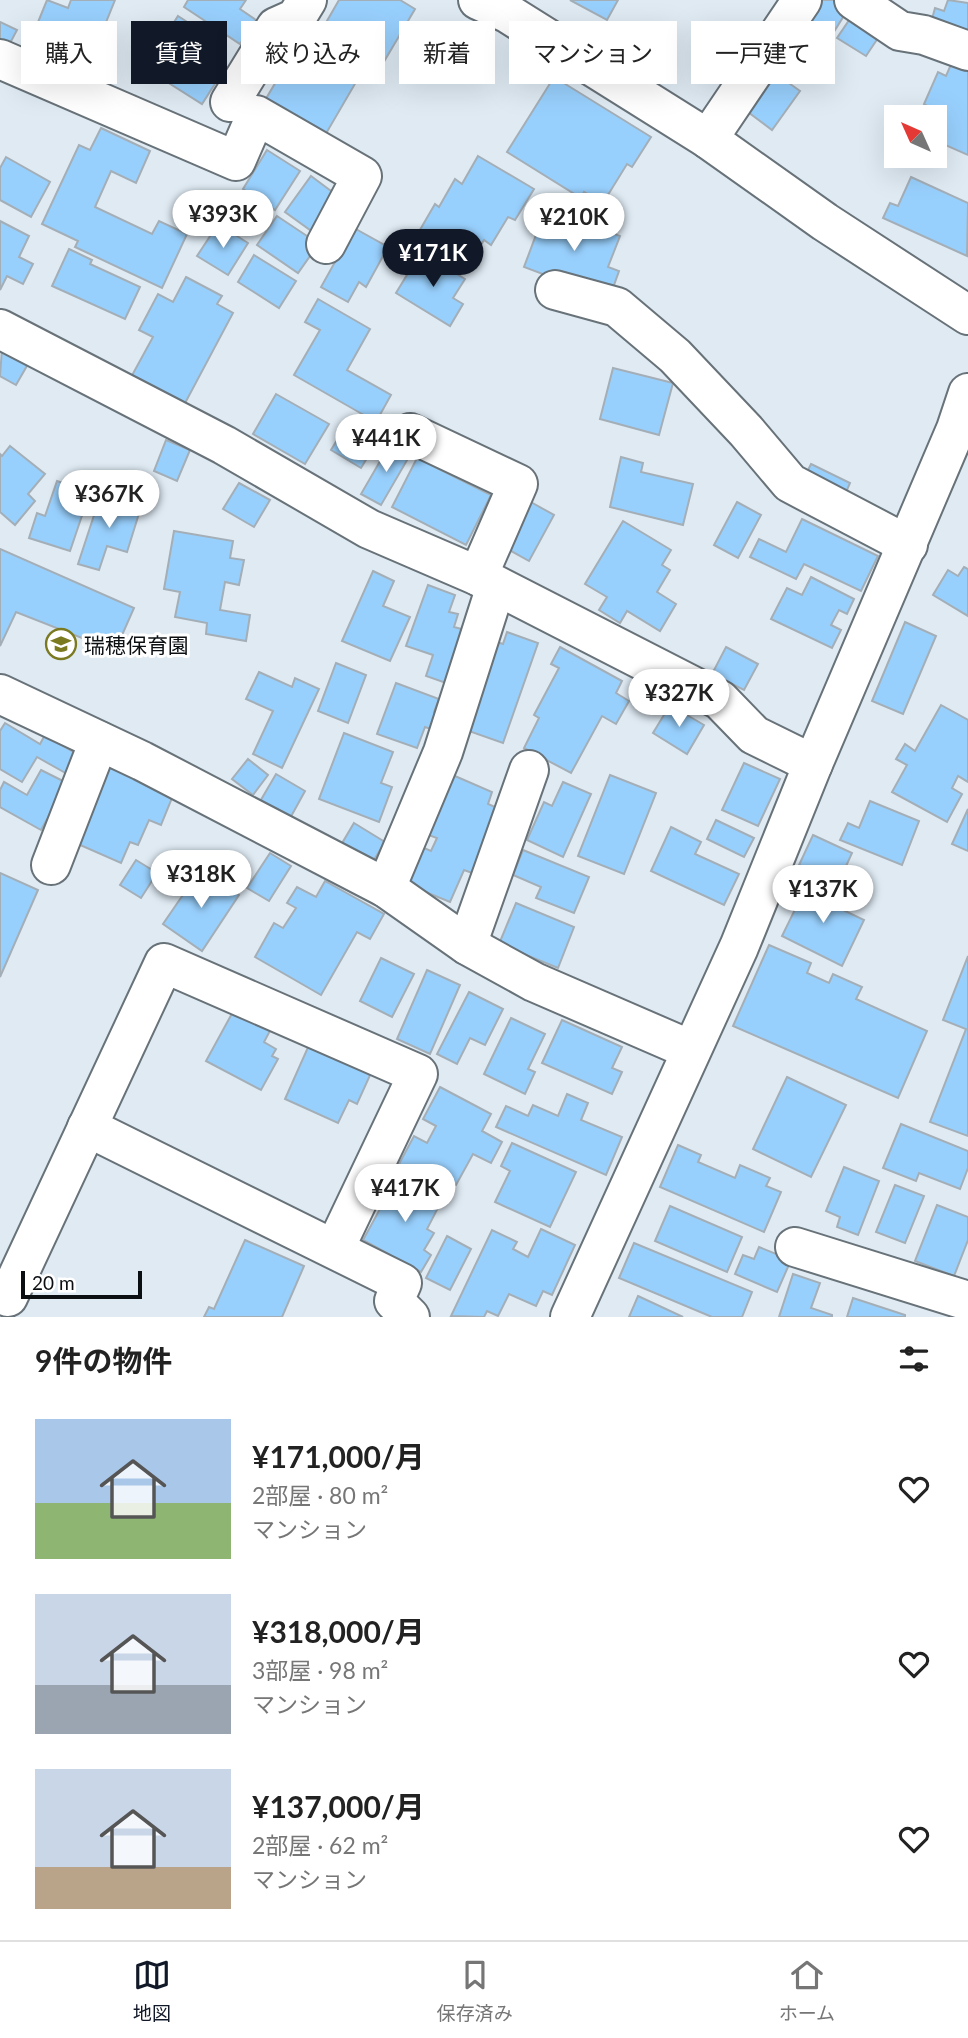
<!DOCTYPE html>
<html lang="ja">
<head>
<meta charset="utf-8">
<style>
  :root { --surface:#fff; --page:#f2f2f2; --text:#222; --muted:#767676; --line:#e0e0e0; --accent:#111827 }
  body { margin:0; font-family:Lato,"Noto Sans JP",sans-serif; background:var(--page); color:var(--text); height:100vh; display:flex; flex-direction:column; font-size:26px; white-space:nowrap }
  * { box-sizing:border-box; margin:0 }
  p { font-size:23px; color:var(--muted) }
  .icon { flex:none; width:38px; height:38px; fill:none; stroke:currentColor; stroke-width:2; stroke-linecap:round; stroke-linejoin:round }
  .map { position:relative; height:1317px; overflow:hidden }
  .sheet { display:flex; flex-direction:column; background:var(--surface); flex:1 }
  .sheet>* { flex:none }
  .banner { position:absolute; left:21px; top:21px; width:928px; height:63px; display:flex; gap:14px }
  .needle { width:46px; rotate:315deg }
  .fabs { position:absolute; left:884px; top:105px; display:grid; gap:14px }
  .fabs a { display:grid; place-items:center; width:63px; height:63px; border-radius:0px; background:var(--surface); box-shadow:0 7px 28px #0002; font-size:35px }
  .scale { position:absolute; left:21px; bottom:18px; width:121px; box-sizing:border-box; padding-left:7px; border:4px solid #0b0f12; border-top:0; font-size:19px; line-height:24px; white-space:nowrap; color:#0b0f12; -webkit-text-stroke:5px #fff; paint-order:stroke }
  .price { position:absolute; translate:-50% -60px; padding:0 16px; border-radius:24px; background:#fff; color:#222; font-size:23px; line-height:46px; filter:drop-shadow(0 2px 4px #0008) }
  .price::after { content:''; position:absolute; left:50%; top:42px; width:21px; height:16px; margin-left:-10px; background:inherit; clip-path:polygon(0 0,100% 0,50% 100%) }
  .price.active { background:var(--accent); color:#fff }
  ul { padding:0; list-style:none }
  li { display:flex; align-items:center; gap:21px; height:175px; padding:0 35px }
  li span { display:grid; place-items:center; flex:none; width:196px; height:140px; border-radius:0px; color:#555 }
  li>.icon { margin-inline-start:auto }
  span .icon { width:84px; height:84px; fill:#fffc; stroke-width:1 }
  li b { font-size:30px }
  h2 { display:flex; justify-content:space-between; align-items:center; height:84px; padding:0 35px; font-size:30px }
  .tag { padding:0 24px; border-radius:0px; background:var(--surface); box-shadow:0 7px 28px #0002; font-size:24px; line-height:63px }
  .tag.active { background:var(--accent); color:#fff }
  .menu { display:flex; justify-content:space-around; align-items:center; height:98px; border-top:2px solid var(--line); background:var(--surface); font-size:19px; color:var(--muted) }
  .menu a { display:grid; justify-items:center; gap:4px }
  .menu .active { color:var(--accent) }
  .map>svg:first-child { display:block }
</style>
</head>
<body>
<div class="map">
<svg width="968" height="1317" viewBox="0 0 968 1317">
  <rect width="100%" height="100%" fill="#dfeaf3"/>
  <g fill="#98d0fd" stroke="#a4aeb7" stroke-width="2">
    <path d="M47,0l21,8 3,-8h44l-23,57 -58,-25z"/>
    <path d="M188,0h58l-6,9 16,11 -16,24 -56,-37z"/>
    <path d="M339,0h61l15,9 -40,68 -12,-7 -39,67 -60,-35 41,-69 11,7z"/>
    <path d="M570,0h48l-11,20z"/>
    <path d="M815,0h25l10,6 -45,72 -28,-18z"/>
    <path d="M948,0l20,3v29l-36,-13 3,-11 9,3z"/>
    <path d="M856,10l28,19 -18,27 -29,-18z"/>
    <path d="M178,16l28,18 -16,27 28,18 -16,25 -57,-36z"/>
    <path d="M0,22l17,8 -9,17 -8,-3z"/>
    <path d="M956,53l12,5v97l-25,-11 3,-9 -12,-5v-13h-6l5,-8 -9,-5 14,-32 8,4z"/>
    <path d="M772,71l28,20 -28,39 -28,-21z"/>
    <path d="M554,77l97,60 -19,30 -5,-3 -24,39 -19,-11 -3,6 -74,-46z"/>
    <path d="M101,128l49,23 -14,32 -25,-12 -16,36 57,27 7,-13 28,13 -25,54 -87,-41 3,-6 -36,-17 37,-79 11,5z"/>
    <path d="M267,150l33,21 -25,39 -32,-21z"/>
    <path d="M478,156l56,33 -19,31 -7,-3 -17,28 -7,-5 -16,26 -51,-31 18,-31 4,3 16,-28 7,5z"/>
    <path d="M6,157l44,25 -19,35 -31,-17v-32z"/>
    <path d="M311,176l32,24 -26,35 -32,-23z"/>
    <path d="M911,177l57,26 -1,53 -84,-38 7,-15 8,3z"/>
    <path d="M546,208l74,28 -12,31 11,4 -10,28 -85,-32z"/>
    <path d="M277,216l33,22 -3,6 8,5 -17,24 -41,-28z"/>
    <path d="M0,221l29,15 -10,21 14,7 -10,20 -16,-8 -7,14z"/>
    <path d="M218,224l30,19 -20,32 -31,-19z"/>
    <path d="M354,228l34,19 -22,40 -7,-5 -11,20 -27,-15z"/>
    <path d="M69,249l23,11 -2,4 50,23 -15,32 -73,-33z"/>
    <path d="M421,252l44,27 -12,19 10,6 -13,22 -54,-33z"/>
    <path d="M254,255l42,26 -17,27 -41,-26z"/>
    <path d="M186,277l36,19 -5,8 16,9 -50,94 -53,-28 23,-42 -14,-7 19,-36 15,8z"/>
    <path d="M318,299l52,30 -23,41 44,25 -15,27 -82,-47 26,-45 -15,-8z"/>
    <path d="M2,349l26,15 -12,21 -16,-9z"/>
    <path d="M613,368l60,15 -14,52 -59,-16z"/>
    <path d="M276,394l53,30 -24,40 -52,-30z"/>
    <path d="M348,422l30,18 -17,28 -30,-18z"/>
    <path d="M166,440l24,10 -13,31 -23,-10z"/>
    <path d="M390,444l20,11 -29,50 -20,-11z"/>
    <path d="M10,446l35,28 -17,20 7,7 -20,24 -15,-13v-58l2,2z"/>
    <path d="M621,457l22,6 -2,9 52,12 -10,41 -73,-18z"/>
    <path d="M417,458l74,37 -25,50 -74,-38z"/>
    <path d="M811,464l39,19 -6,14 -40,-19z"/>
    <path d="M57,481l33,11 -20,59 -41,-13 8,-25 8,3z"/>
    <path d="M239,483l31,17 -16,27 -31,-18z"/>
    <path d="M101,494l40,13 -14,45 -20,-6 -8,24 -21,-6z"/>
    <path d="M529,501l25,14 -25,46 -25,-14z"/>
    <path d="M737,502l24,13 -23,43 -24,-13z"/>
    <path d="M802,519l76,37 -17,35 -57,-27 -8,15 -46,-22 9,-18 27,13z"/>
    <path d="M623,521l48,29 -9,15 8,5 -13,22 19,12 -16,27 -33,-20 -7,12 -21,-13 8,-13 -22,-13z"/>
    <path d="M174,531l59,10 -3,17 14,2 -5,25 -14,-3 -5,28 30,5 -4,26 -40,-7 1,-11 -32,-6 5,-25 -16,-3z"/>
    <path d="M0,549l134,59 -19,43 -99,-39 -16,34z"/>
    <path d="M964,567l4,2v47l-35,-21 15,-25 10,6z"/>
    <path d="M373,571l21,10 -11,25 27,11 -20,44 -48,-20z"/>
    <path d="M811,577l43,22 -7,15 -8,-4 -8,15 10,5 -9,18 -61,-29 16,-31 15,7z"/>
    <path d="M428,585l27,10 -6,17 9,2 -4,13 11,3 -19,53 -20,-7 7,-21 -27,-9z"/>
    <path d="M905,622l31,14 -33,78 -31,-13z"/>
    <path d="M507,632l31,11 -35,100 -40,-14 31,-88 9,3z"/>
    <path d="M560,647l62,34 -6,12 13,8 -13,23 -14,-8 -31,57 -47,-25 15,-30 -5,-3 25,-47 -8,-4z"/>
    <path d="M726,647l32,17 -14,26 -32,-16z"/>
    <path d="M336,663l30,12 -18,48 -30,-12z"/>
    <path d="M259,672l33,15 3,-9 24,11 -37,79 -29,-14 20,-43 -27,-12z"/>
    <path d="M396,683l43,16 -5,13 9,4 -6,15 -12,-4 -8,21 -40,-14z"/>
    <path d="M670,705l34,20 -17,29 -34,-21z"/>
    <path d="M941,705l27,15v62l-10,-6 -6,12 10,6 -15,28 -55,-30 15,-27 -11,-6 9,-15 10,7z"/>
    <path d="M5,723l35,21 5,-9 35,21 -11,19 -32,-18 -15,25 -22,-13v-38z"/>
    <path d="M344,733l49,19 -12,31 11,4 -13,35 -60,-23z"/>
    <path d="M248,759l20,16 -15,20 -21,-16z"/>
    <path d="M744,763l36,16 -22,47 -36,-16z"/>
    <path d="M105,764l69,29 -13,32 -12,-5 -11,25 -8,-3 -9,21 -50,-22z"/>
    <path d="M41,770l26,13 -26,47 -41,-23v-17l4,-8 23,13z"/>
    <path d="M448,773l44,19 -4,12 14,6 -27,64 -11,-4 -14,32 -49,-20 16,-37 14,6 6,-13 -14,-5z"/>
    <path d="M276,774l29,17 -17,31 -30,-17z"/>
    <path d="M610,775l46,18 -32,81 -46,-18z"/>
    <path d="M563,782l28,12 -28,63 -36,-17 17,-38 8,4z"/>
    <path d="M870,801l49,20 -17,44 -62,-25 8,-17 11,5z"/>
    <path d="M968,809v42l-16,-7z"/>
    <path d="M716,820l38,18 -10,19 -37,-18z"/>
    <path d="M354,823l31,19 -13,21 -31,-18z"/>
    <path d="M671,827l30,15 -6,12 44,20 -15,31 -73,-34z"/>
    <path d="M813,835l39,18 -10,22 -6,-2 -3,8 -34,-16z"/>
    <path d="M523,850l66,27 -15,36 -38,-15 5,-11 -28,-12z"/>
    <path d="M270,853l21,13 -22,35 -22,-13z"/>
    <path d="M136,860l21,13 -16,25 -21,-13z"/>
    <path d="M200,870l39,25 -37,56 -39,-27z"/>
    <path d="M0,873l38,17 -38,87z"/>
    <path d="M325,881l59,33 -14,25 -13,-7 -36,63 -66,-38 19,-34 9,5 13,-20 -9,-5 10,-16 19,10z"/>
    <path d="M808,883l40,19 -3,9 19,9 -22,46 -60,-30z"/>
    <path d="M516,903l58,24 -16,41 -59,-24z"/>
    <path d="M769,945l42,18 -4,10 22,10 4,-9 29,13 -6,12 71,32 -29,67 -165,-72z"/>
    <path d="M968,956v180l-38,-14 36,-93 -23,-9z"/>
    <path d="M381,958l33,16 -22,43 -32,-16z"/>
    <path d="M427,970l33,15 -30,69 -33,-15z"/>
    <path d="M469,992l34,17 -18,36 -15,-7 -13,26 -20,-10z"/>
    <path d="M235,1008l37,19 -8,15 12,7 -4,7 6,3 -17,31 -55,-29z"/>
    <path d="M511,1018l34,16 -17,35 7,3 -10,22 -41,-20z"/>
    <path d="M562,1020l60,27 -10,21 10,4 -10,22 -70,-31z"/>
    <path d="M309,1045l62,28 -14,31 -8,-4 -11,23 -53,-24z"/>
    <path d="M787,1077l59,28 -35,72 -58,-28z"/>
    <path d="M440,1087l51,27 -9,17 20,11 -11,21 -18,-9 -17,31 -11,-5 -3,7 -43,-23 15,-28 13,7 9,-17 -13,-7z"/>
    <path d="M567,1094l21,9 -7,17 41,17 -16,38 -110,-48 10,-21 22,10 5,-11 25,11z"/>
    <path d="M901,1124l67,27v17l-8,21 -41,-16 -3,8 -33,-13z"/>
    <path d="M512,1143l64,29 -26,55 -55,-25 15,-31 -9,-5z"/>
    <path d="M678,1145l23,10 -3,7 37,16 5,-13 30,13 -4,8 15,6 -17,40 -104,-45z"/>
    <path d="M844,1167l35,14 -21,54 -21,-8 3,-10 -14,-6z"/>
    <path d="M398,1176l44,24 -15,29 7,4 -10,17 7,5 -10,17 -58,-32z"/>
    <path d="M895,1185l29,11 -19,47 -29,-11z"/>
    <path d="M937,1205l31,12v23l-14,36 -39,-15z"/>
    <path d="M670,1206l72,31 -15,35 -72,-31z"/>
    <path d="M541,1229l34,16 -23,50 -9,-4 -7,15 -27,-12 -11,22 -11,-5 -3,6 -33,-1 41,-86 25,12 -4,7 15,8z"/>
    <path d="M447,1236l24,13 -21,41 -24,-12z"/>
    <path d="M245,1240l59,26 -22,51h-78l5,-10 5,2z"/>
    <path d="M634,1243l118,49 -10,25h-30l-93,-39z"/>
    <path d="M759,1247l32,13 -14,32 -42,-18 8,-19 11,4z"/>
    <path d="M793,1274l27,9 -9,25 21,7v2h-53z"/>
    <path d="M638,1296l45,21h-54z"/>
    <path d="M853,1298l52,17v2h-58z"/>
  </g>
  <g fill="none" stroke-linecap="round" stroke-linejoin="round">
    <g stroke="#687279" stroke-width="42">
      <g id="street">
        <path d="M478,0l29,13 201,126 117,83 143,93"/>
        <path d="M854,0l46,31 24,4 44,16"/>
        <path d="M0,59l236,102 20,-46 106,61 -36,68"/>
        <path d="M230,102l46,-75 20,-9 11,-18"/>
        <path d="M708,139l94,-139"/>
        <path d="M555,290l62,17 58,49 71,75 44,52 118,62"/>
        <path d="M0,329l224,116 145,84 109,47 242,124 34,35 59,29"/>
        <path d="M410,433l108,51 -40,92"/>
        <path d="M0,694l142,67 244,127 81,57 67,37 157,68"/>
        <path d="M51,865l48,-124"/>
        <path d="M386,888l57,-136 53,-166"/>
        <path d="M467,945l62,-175"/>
        <path d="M87,1127l315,156 -8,18 16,16"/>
        <path d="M795,1247l173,54"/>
        <path d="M8,1297l156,-334 254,111 -83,174"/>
        <path d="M570,1317l169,-370 74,-183 143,-335 12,-36"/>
      </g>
    </g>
    <use href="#street" stroke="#fff" stroke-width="38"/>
  </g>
  <defs>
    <g id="school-ring" transform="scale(1.575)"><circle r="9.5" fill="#fff" stroke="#7b7a20" stroke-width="1.5"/><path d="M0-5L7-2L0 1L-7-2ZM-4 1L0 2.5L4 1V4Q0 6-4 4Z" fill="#7b7a20"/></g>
  </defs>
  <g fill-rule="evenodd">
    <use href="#school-ring" x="61" y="644"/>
  </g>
  <g text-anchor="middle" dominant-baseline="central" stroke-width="6" stroke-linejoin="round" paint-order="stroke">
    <g font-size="21" fill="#0b0f12" stroke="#fff" text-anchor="start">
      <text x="84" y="644">瑞穂保育園</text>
    </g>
  </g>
</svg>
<div class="fabs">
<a><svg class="needle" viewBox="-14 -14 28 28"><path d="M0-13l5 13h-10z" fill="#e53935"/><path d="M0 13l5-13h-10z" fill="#767676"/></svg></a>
</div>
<div class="scale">20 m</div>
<b class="price" style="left:223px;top:250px">¥393K</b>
<b class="price" style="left:574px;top:253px">¥210K</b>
<b class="price active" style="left:433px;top:289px">¥171K</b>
<b class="price" style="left:386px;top:474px">¥441K</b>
<b class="price" style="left:109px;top:530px">¥367K</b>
<b class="price" style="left:679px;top:729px">¥327K</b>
<b class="price" style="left:201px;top:910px">¥318K</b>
<b class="price" style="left:823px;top:925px">¥137K</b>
<b class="price" style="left:405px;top:1224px">¥417K</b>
<div class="banner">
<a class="tag">購入</a>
<a class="tag active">賃貸</a>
<a class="tag">絞り込み</a>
<a class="tag">新着</a>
<a class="tag">マンション</a>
<a class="tag">一戸建て</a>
</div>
</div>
<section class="sheet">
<h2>9件の物件<svg class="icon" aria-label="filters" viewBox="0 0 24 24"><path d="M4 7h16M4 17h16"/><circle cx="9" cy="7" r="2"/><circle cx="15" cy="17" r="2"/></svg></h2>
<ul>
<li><span style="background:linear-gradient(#a9c7e8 60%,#8fb573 0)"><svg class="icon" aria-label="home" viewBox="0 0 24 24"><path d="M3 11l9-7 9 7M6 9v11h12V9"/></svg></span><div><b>¥171,000/月</b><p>2部屋 · 80 m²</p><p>マンション</p></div><svg class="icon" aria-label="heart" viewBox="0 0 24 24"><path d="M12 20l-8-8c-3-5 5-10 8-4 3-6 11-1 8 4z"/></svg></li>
<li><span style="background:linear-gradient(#c9d6e8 65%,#9aa5b1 0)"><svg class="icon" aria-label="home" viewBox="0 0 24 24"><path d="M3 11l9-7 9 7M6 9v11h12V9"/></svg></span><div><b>¥318,000/月</b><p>3部屋 · 98 m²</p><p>マンション</p></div><svg class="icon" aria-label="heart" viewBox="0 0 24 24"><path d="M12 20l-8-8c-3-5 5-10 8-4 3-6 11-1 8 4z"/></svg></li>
<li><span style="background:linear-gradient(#c9d6e8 70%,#b9a48a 0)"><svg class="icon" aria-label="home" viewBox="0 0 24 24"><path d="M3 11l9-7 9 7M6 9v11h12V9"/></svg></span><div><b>¥137,000/月</b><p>2部屋 · 62 m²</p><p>マンション</p></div><svg class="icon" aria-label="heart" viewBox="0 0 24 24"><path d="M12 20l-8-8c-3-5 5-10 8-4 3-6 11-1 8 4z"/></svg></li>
</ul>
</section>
<nav class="menu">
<a class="active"><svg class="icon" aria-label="map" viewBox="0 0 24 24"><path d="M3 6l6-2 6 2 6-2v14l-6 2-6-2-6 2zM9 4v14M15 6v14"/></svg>地図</a>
<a><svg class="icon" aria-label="saved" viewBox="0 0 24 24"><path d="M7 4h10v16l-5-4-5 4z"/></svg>保存済み</a>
<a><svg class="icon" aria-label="home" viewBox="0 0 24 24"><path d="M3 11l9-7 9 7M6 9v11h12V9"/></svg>ホーム</a>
</nav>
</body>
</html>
